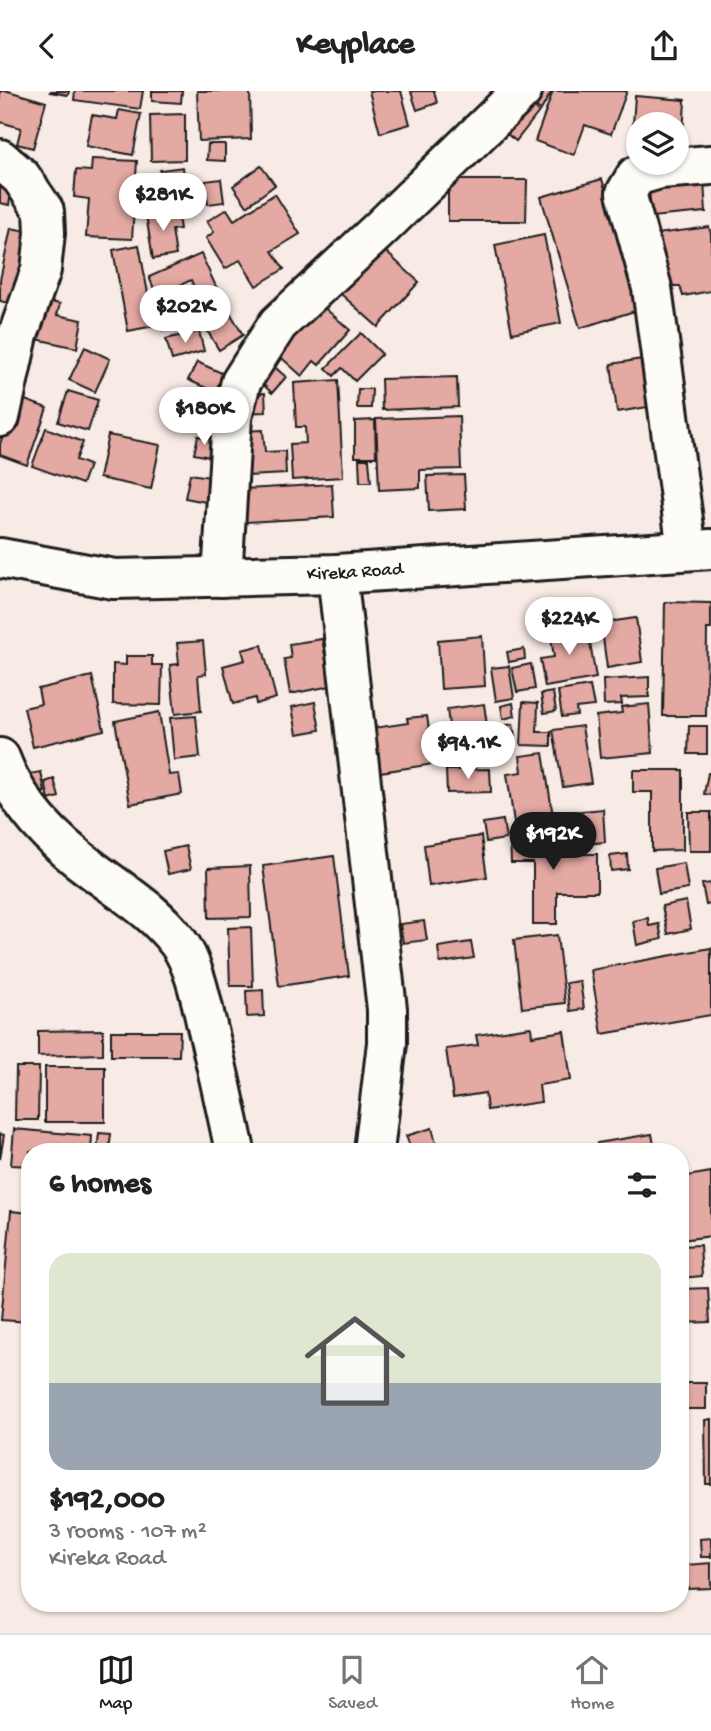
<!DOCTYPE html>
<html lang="en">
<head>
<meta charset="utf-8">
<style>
  :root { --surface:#fff; --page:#f6f6f6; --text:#222; --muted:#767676; --line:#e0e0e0; --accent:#1c1c1c }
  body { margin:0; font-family:"Gochi Hand",sans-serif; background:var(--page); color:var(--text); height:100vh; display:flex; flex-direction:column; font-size:26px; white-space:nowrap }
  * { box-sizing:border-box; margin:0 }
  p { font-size:23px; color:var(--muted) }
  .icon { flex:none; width:38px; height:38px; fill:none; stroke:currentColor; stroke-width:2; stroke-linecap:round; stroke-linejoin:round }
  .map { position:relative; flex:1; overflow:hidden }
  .sheet { position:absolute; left:21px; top:1052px; width:668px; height:469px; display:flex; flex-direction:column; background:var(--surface); border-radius:28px; box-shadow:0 2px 5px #0004 }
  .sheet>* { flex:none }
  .buttons { position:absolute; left:626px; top:21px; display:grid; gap:14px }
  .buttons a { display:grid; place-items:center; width:63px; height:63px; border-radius:50%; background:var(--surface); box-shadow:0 2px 5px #0004; font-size:35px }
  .price { position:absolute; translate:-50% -60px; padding:0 16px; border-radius:24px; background:#fff; color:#222; font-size:23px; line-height:46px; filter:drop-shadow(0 2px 4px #0008) }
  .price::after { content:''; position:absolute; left:50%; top:42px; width:21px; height:16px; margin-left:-10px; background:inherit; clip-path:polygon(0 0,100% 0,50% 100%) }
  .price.current { background:var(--accent); color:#fff }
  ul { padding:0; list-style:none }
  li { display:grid; align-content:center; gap:14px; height:371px; padding:0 28px }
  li+li { border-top:2px solid var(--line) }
  li span { display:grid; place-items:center; height:217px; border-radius:21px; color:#555 }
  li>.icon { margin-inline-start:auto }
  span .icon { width:126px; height:126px; fill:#fffc; stroke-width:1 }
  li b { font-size:30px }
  h2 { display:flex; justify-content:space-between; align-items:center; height:84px; padding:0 28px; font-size:30px }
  header { display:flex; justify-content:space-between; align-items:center; height:91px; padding:0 28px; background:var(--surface); font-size:32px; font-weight:800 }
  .menu { display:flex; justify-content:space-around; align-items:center; height:98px; border-top:2px solid var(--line); background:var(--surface); font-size:19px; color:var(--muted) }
  .menu a { display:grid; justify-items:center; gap:4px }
  .menu .current { color:var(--accent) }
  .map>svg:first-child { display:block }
</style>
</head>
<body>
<header><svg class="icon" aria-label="back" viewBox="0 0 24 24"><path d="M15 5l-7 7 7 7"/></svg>Keyplace<svg class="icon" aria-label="share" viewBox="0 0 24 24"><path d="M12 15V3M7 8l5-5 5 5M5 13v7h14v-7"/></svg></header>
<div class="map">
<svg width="711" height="1542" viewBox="0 0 711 1542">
  <rect width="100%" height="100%" fill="#f8ebe6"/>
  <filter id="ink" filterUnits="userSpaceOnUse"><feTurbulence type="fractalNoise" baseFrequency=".0143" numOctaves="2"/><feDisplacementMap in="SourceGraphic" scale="14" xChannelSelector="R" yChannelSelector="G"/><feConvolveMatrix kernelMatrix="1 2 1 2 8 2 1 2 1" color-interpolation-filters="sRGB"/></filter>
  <g filter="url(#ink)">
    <g fill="#e4a9a3" stroke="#1c1c1c" stroke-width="2">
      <path d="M0,0h8l38,11 -13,46 -16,-4 4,-16 -21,-6z"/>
      <path d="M51,0h18l-1,4 -18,-3z"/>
      <path d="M75,0h68l-3,18 -66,-9z"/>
      <path d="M152,0h30l-1,12 -29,-2z"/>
      <path d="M197,0h53l1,48 -52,2z"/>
      <path d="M369,0h32l9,33 -30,9z"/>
      <path d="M415,0h19l3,12 -20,7 -6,-18z"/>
      <path d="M533,0h19l-11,19 -14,-9z"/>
      <path d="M553,0h74l-16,43 -26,-9 -11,30 -39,-14z"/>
      <path d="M635,5l50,4 -3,55h-5v-31h-38v29l-8,-1z"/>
      <path d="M526,10l13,11 -23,29 -13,-10z"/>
      <path d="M119,19l22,4 -8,41 -47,-9 6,-31 25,4z"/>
      <path d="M185,23v46l-34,1 -1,-46z"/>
      <path d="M208,53h17v17l-18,-1z"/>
      <path d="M92,68l45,2 -5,78 -46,-2 3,-38 -15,-2 2,-27 15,1z"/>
      <path d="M261,75l14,19 -28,21 -14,-20z"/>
      <path d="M183,76l4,39 -43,5 -3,-23 20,-3 -1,-15z"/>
      <path d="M221,88l3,23 -16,2 -3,-23z"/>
      <path d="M602,88l39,130 -61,19 -39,-131z"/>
      <path d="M448,89h79l-1,41h-78z"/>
      <path d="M704,91l2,30 -55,5 -2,-30z"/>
      <path d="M0,94l12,3 -3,17 -9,-2z"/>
      <path d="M275,103l25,40 -28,17 12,18 -28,17 -16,-26 -15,9 -19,-31 8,-6 -7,-11 20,-12 7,11z"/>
      <path d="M177,119l3,19 -8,1 4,25 -23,4 -7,-44z"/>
      <path d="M709,136l2,7v57l-28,5 -3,-10h-16l-15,-51z"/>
      <path d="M11,137l30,6 -16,73 -25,-6v-21z"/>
      <path d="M544,144l17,88 -49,10 -17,-88z"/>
      <path d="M374,150l45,41 -41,45 -45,-40z"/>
      <path d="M139,154l15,81 -26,5 -15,-81z"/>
      <path d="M201,163l23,50 -19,9 -14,-33 -34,16 -8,-19z"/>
      <path d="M185,198l10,30 -32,11 -10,-31z"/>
      <path d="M35,208l25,5 -3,11 25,5 -5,28 -50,-11z"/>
      <path d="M319,212l31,27 -31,35 -5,-4 -12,15 -26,-23z"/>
      <path d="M228,218l15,26 -24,15 -11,-18 13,-8 -5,-7z"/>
      <path d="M199,240l5,20 -32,9 -6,-21z"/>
      <path d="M361,242l21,21 -27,27 -13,-13 -8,8 -8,-8z"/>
      <path d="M85,256l25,12 -15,33 -26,-12z"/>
      <path d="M642,268l6,48 -31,5 -6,-48z"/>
      <path d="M268,270l18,16 -14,16 -18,-17z"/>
      <path d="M197,271l27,12 -9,18 -27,-12z"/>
      <path d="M457,286l1,30 -76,3 -1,-31z"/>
      <path d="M338,289l5,97 -51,3 -2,-36 16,-1 -1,-16h-9l-2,-44z"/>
      <path d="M358,298h14l-1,19h-14z"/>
      <path d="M68,300l30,9 -10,31 -30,-9z"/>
      <path d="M179,302h21l-2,34 -20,-1z"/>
      <path d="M265,302l1,19 -23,1 -1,-19z"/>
      <path d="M17,306l30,11 -20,57 -27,-10v-11z"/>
      <path d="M459,325l2,53 -41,1v18l-41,2 -3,-71z"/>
      <path d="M375,329l1,37h-21v-36z"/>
      <path d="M46,337l37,14 -7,18 13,5 -7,19 -50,-18z"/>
      <path d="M263,339l2,22 20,-1 1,23 -40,2 -3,-45z"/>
      <path d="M108,344l52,10 -9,44 -52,-11z"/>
      <path d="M198,345l15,3 -3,18 -16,-3z"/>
      <path d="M359,368h10l2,23h-11z"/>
      <path d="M190,383l20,3 -4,25 -21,-4z"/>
      <path d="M464,384l2,34 -37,2 -2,-35z"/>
      <path d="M332,393l2,33 -88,5 -2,-33z"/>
      <path d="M665,511l46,1v26h-4l-1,87h-43z"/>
      <path d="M636,527l6,44 -35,6 -6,-45z"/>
      <path d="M587,534l9,53 -51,9 -5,-28 14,-2 -4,-26z"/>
      <path d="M482,545l3,50 -44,3 -3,-49z"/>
      <path d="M322,548l9,47 -41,8 -6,-35 7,-1 -2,-14z"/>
      <path d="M203,550l3,33 -8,1 3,36 -26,3 -5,-49 9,-1 -2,-21z"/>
      <path d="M262,554l14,53 -20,6 -1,-6 -22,6 -10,-38 22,-6 -3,-10z"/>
      <path d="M524,558l1,10 -16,3 -2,-10z"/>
      <path d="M126,565h26v9h10l-1,40 -48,-1v-40l13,1z"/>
      <path d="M531,573l4,25 -18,3 -5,-24z"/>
      <path d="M509,575l5,32 -18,3 -5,-33z"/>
      <path d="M92,585l12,54 -71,17 -9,-39 17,-4 -3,-15z"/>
      <path d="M649,586v20l-28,1 1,6 -18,1 -1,-25z"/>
      <path d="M590,595l4,20 -18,2 1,7 -15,2 -4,-26z"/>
      <path d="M553,601l3,19 -12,2 -3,-19z"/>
      <path d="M315,611l5,28 -23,4 -5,-27z"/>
      <path d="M523,611l15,1 -1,29h14v14l-30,-1z"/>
      <path d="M513,612l2,13 -12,3 -2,-13z"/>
      <path d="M484,613l6,43 -38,4 -5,-42z"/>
      <path d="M649,613l4,49 -53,5 -4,-42 26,-3 -1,-6z"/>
      <path d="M159,621l10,63 10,-1 3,20 -52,10 -15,-83z"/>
      <path d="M196,625l4,41 -26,3 -4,-42z"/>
      <path d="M427,625l7,48 -54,8 -6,-44 34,-5 -1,-5z"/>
      <path d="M513,633l2,11 -17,2 -1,-10z"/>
      <path d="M582,635l9,57 -28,4 -10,-57z"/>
      <path d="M689,635h18v28h-19z"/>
      <path d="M543,662l10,63 -39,7 -7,-49 15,-2 -2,-16z"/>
      <path d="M490,678l1,23 -44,1 -1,-23z"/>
      <path d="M633,679h50v80l-31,1v-59h-19z"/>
      <path d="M41,681l4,20 -17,3 -4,-20z"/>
      <path d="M708,682h3v22l-7,-1z"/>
      <path d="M54,688l5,18 -10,3 -4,-18z"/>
      <path d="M603,718l2,33 -30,3 -3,-33z"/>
      <path d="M688,721h23v39h-22z"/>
      <path d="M503,729l3,19 -20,3 -3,-19z"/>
      <path d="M510,743h53l-1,20h35v38h-40v32h-24v-61h-22z"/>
      <path d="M481,745l6,41 -58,9 -5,-41z"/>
      <path d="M186,755l5,23 -23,5 -5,-23z"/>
      <path d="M627,763l1,15 -17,2 -1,-15z"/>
      <path d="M334,765l15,120 -70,10 -16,-120z"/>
      <path d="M684,772l4,26 -29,5 -4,-26z"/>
      <path d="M250,775l1,51 -42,1 -1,-50z"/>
      <path d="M711,792v21l-5,1 -4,-21z"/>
      <path d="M686,810l5,28 -23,5 -6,-28z"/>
      <path d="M648,827l1,8 10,-2 3,15 -25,6 -4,-24z"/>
      <path d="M424,830l3,19 -24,3 -3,-19z"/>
      <path d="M251,836l2,59h-23l-2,-58z"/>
      <path d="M557,844l8,68 -43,5 -8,-68z"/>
      <path d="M471,851l3,16 -34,5 -2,-16z"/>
      <path d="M711,857v67l-109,19 -11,-64z"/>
      <path d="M580,890l4,28 -14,2 -4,-28z"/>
      <path d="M263,899l1,26 -17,1 -1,-26z"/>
      <path d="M531,936l1,9 32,-5 7,49 -32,5 2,17 -54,8 -2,-17 -32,5 -7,-49 32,-4 -2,-10z"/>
      <path d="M103,939v24l-65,2v-25z"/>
      <path d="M111,940h69l-1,25h-68z"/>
      <path d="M16,976h23l-1,53h-23z"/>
      <rect x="45" y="976" width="60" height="55"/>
      <path d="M432,1037l5,18 -25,5 -6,-15z"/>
      <path d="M14,1038l78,7 -1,15h-61v15l-19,-1z"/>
      <path d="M99,1042l12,1 -2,17h-12z"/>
      <path d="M0,1043l4,1 -4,24z"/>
      <path d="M652,1043l3,17h-56l-2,-8z"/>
      <path d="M711,1081v64l-30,4v-63z"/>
      <path d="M11,1120l19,2v109l-29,-2z"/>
      <path d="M700,1154l2,31 -21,2v-32z"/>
      <path d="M708,1197l2,34 -29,1v-34z"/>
      <rect x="681" y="1292" width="25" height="26"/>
      <path d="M711,1328v65h-5l-1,-64z"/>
      <path d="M711,1447v19h-10l-1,-18z"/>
      <path d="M711,1472v25l-23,1 -2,-24z"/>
    </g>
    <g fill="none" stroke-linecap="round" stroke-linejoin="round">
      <g stroke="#1c1c1c" stroke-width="44">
        <g id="minor">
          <path d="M0,68l21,18 23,34 1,22 -4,37 -23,65 -18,82"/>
          <path d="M687,459l-35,-262 -26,-95 10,-17 24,-7 51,-4"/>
          <path d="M337,483l50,435v34l-13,108"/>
          <path d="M222,486l10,-160 9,-35 37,-58 101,-94 143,-139"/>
          <path d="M0,667c18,48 53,83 94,113 31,23 59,39 84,71 15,19 23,57 28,80 11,43 20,86 29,129"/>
        </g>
      </g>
      <g stroke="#1c1c1c" stroke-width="44">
        <g id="secondary">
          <path id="s1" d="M0,467l114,21 223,-5 374,-25"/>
        </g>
      </g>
      <use href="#minor" stroke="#fdfcf7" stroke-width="38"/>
      <use href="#secondary" stroke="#fdfcf7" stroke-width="38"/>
    </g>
  </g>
  <g text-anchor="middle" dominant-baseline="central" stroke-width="7" stroke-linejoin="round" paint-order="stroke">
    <g font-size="19" fill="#1c1c1c" stroke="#fdfcf7">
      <text stroke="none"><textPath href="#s1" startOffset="357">Kireka Road</textPath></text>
    </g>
  </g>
</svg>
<div class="buttons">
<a><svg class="icon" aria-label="layers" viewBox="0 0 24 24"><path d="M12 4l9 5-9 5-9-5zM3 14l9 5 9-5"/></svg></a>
</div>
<b class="price" style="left:163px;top:142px">$281K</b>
<b class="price" style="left:185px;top:254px">$202K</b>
<b class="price" style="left:204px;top:356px">$180K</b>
<b class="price" style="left:569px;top:566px">$224K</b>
<b class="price" style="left:468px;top:690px">$94.1K</b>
<b class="price current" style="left:553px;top:781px">$192K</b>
<section class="sheet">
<h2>6 homes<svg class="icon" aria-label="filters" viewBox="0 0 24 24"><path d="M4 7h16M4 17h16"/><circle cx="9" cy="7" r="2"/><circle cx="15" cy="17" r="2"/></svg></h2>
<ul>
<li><span style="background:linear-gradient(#dfe7d0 60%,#9aa5b1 0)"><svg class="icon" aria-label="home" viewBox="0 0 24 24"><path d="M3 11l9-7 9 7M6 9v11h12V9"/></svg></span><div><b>$192,000</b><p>3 rooms · 107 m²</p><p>Kireka Road</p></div></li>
</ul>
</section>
</div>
<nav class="menu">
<a class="current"><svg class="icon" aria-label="map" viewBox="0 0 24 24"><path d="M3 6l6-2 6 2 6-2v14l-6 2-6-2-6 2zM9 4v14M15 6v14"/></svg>Map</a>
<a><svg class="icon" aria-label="saved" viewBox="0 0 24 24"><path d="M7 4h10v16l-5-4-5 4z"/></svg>Saved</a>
<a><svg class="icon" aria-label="home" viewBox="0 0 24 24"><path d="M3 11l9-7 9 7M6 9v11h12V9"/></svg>Home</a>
</nav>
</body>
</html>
